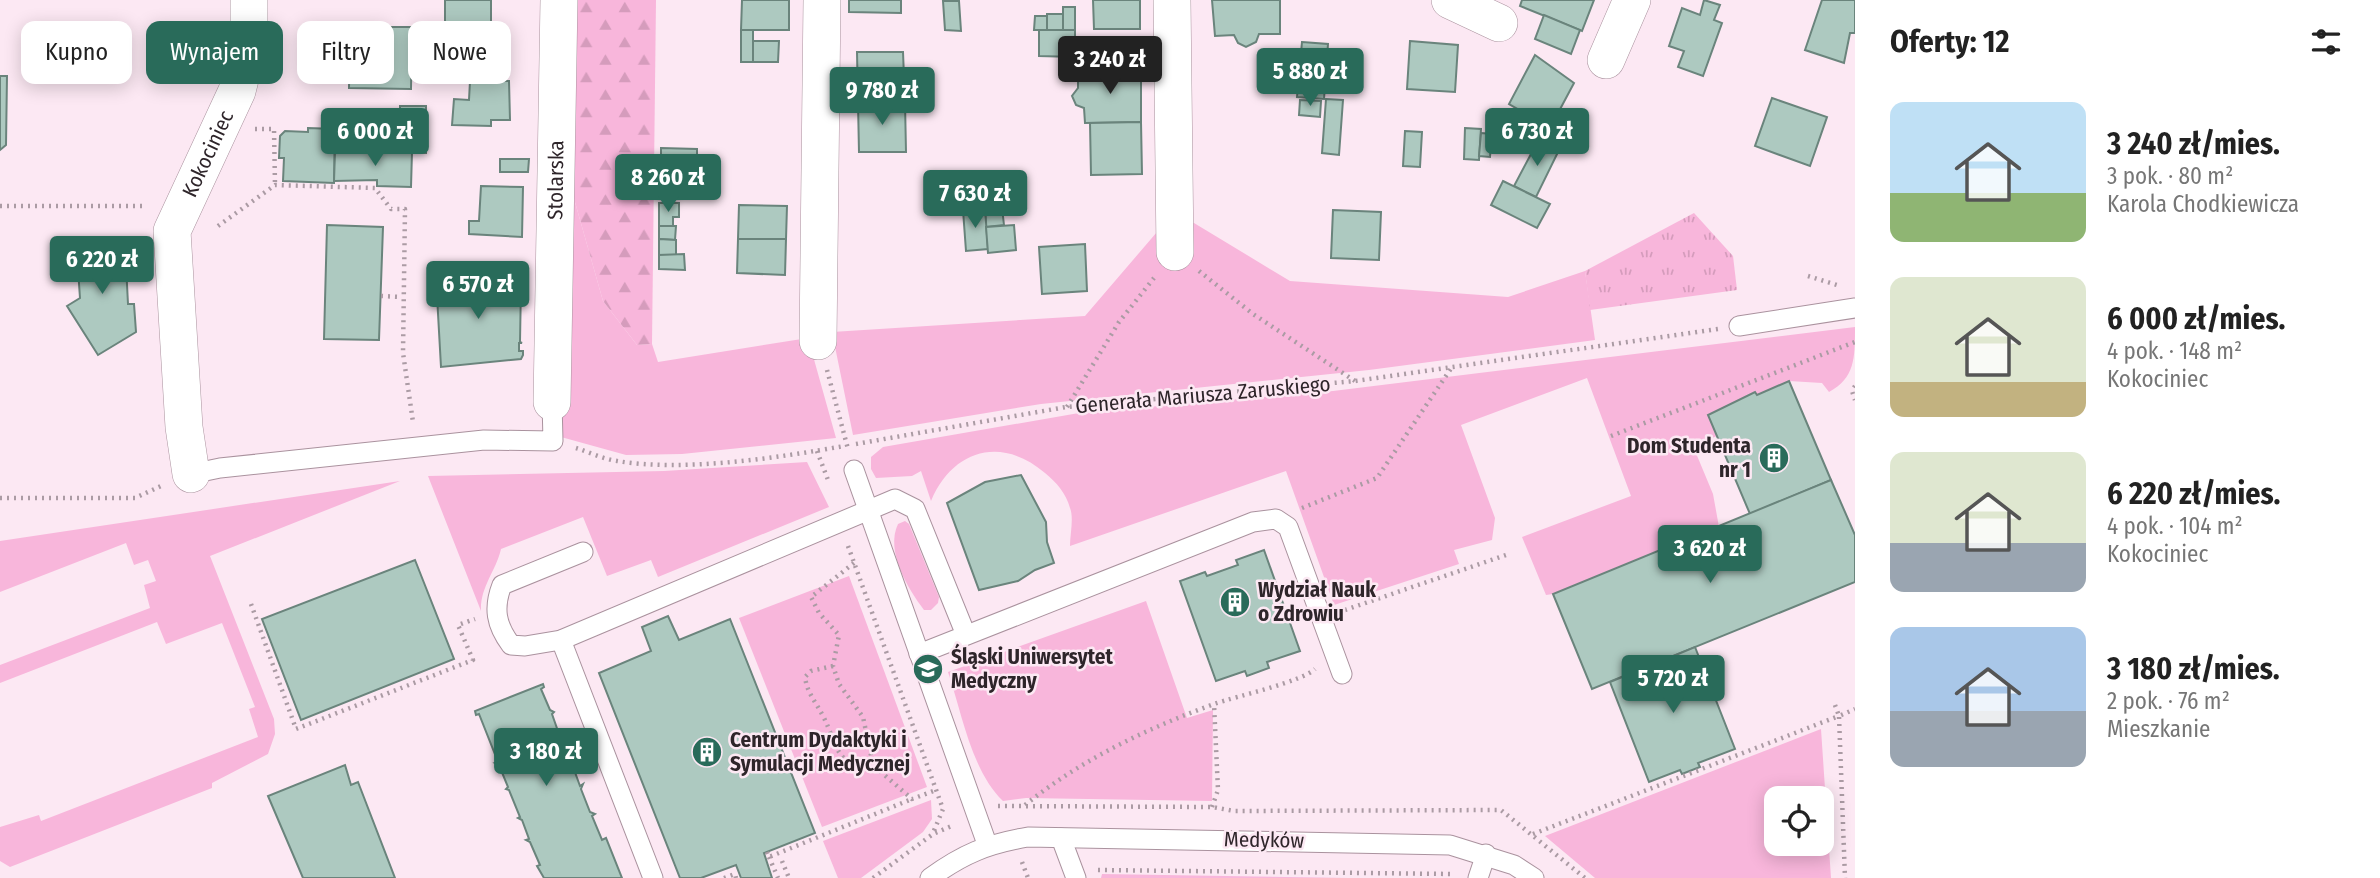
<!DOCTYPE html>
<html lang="pl">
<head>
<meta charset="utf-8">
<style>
  :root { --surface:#fff; --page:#f6f6f6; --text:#222; --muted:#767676; --accent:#296b5a }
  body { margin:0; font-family:"Fira Sans Condensed",sans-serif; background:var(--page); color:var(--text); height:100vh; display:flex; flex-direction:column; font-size:26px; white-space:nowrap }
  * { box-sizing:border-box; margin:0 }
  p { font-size:23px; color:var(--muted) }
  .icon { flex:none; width:38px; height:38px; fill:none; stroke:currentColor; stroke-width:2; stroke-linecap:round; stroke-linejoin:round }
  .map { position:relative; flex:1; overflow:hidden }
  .side { display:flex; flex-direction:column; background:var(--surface); width:525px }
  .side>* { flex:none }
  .guide { position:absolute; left:21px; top:21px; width:665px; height:63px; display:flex; gap:14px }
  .buttons { position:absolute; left:1764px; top:786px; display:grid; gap:14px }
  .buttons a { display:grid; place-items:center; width:70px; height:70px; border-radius:14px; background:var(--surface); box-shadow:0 4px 18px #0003; font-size:35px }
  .price { position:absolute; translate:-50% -60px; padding:0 16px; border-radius:7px; background:var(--accent); color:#fff; font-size:23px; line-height:46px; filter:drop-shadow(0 2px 4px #0008) }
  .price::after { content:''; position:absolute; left:50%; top:42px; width:21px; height:16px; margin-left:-10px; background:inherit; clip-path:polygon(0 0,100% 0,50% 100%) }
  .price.on { background:#222; color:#fff }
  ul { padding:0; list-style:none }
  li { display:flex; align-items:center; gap:21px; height:175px; padding:0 35px }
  li span { display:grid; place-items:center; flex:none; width:196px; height:140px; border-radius:14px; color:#555 }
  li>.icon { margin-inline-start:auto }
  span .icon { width:84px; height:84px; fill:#fffc; stroke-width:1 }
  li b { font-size:30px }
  h2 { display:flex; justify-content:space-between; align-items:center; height:84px; padding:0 35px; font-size:30px }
  .tag { padding:0 24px; border-radius:14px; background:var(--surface); box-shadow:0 4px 18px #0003; font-size:24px; line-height:63px }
  .tag.on { background:var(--accent); color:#fff }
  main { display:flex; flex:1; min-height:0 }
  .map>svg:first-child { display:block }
</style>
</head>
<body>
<main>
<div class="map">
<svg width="1855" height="878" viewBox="0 0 1855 878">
  <defs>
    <pattern id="forest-firs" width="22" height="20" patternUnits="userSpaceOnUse" patternTransform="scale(1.75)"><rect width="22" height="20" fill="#f8b6db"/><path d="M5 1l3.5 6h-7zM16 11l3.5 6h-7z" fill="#d59cbc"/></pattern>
    <pattern id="park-tufts" width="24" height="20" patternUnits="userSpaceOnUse" patternTransform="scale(1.75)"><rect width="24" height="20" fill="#f8b6db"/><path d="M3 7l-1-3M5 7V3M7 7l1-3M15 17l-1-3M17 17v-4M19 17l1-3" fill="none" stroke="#d59cbc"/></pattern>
  </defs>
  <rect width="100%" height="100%" fill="#fce8f3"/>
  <g fill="#f8b6db" fill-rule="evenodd">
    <path d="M573,195l30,106 34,44 15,-1 6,18 150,-24 28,100 -154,16 -56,1 -65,-18 -2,-40z"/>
    <path d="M1194,223l96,58 218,16 77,-26 10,69 -226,30 -328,34 -188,31 -21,-103 253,-16 72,-84z"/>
    <path d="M1855,327c0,31 0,51 -26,65l-7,-9 -33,-2 -32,14 -3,-3 -46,23 9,21 -24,10 20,48 6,33 -166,67 -7,1 -24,-58 109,-41 -44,-118 -126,47 34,93 -3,22 -38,10 5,14 -125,41 -48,-134 -216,75c0,-12 4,-28 0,-38 -4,-15 -14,-26 -25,-35 -43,-37 -92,-24 -114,28l-10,-30 -9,5 -36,2 -5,-9v-12l12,-10 196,-34 254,-22z"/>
    <path d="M807,462l22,45 -171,70 -7,-17 -44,16 -24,-59 -82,32c-5,22 -21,38 -20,62l-53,-135 236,-5z"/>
    <path d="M400,481l-190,75 64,163 1,15 -7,20 -56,29v5l-202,79 -10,-6v-34l39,-12 2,6 217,-84 -9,-28 6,-2 -33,-84 -56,21 -9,-22 -157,61v-18l150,-57 -6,-23 12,-4 -8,-21 -14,5 -8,-22 -126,49v-51z"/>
    <path d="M905,521l4,3 30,73 -1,6 -7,7h-7c-16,-21 -39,-59 -26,-86z"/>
    <path d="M849,576l78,211 -105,40 -83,-209z"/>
    <path d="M1146,601l41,117 26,-8 -1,91 -186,-3 -23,3c-32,-31 -41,-88 -55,-129z"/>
    <path d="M1821,729l10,149h-236l-50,-42zM1776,798h46v46h-46z"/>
    <path d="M931,800l1,19 -9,13 -62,46h-23l-15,-37z"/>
    <path d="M1102,874l246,4h-247z"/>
  </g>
  <path fill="url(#forest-firs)" d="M571,0h85l-4,344 -15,1 -34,-44 -30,-106z"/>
  <path fill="url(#park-tufts)" d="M1694,213l39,43 4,34 -147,20 -5,-39z"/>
  <g fill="#adc9c0" stroke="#6a847c" stroke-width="2">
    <path d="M445,0h46v44l-46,-1z"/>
    <path d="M742,0h47v30h-48z"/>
    <path d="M849,0h52v13l-52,-1z"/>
    <path d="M1093,0h47v29h-46z"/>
    <path d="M1212,0h68v34h-21l-3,8 -10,5 -8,-4 -4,-8 -19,1z"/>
    <path d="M1522,0h72l-12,31 -62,-25z"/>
    <path d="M1704,0l16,5 -6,15 8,3 -19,53 -25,-9 6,-16 -15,-5 13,-38 18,7z"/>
    <path d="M1822,0h33v33h-5l-6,30 -39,-13z"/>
    <path d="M943,1h16l2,30 -16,-1z"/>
    <rect x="1063" y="7" width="12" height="23"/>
    <rect x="1047" y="14" width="16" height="16"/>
    <path d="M1544,15l36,15 -9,24 -36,-15z"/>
    <path d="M1035,16h12v14h-13z"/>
    <path d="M350,27h62l-1,62 -62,-1z"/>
    <rect x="741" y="30" width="12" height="32"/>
    <path d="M1039,30h36v27l-36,-1z"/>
    <path d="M753,41h26l-1,21h-25z"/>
    <path d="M1410,41l48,4 -3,47 -48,-3z"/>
    <path d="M1302,42l26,2 -4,55 -27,-2z"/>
    <path d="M857,52h46l2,50 -47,1z"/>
    <path d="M1535,55l39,28 -24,45 -41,-24z"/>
    <path d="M1141,70v52l-56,1 -1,-15 -8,-3 -4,-9 6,-8v-17z"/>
    <path d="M0,76h7l-1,69 -6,5z"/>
    <path d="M470,81h39l1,39h-19v6l-39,-1 2,-26 15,1z"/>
    <path d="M1772,98l55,19 -17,49 -55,-20z"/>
    <path d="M1326,99l17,1 -4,55 -17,-2z"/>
    <path d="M1300,100l21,1 -1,16 -21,-2z"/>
    <path d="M905,102l1,50h-47l-1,-49z"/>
    <path d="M400,106h26v47l-26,-1z"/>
    <path d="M1141,122l1,52 -51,1 -1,-52z"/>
    <path d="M308,128l27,1 -1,54 -51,-2 1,-23h-5l1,-22 5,-5 23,1z"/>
    <path d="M1465,128l16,1 -2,31 -15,-1z"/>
    <path d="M1405,131l17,1 -2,35 -17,-1z"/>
    <path d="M1481,133l11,1 -2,23 -11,-1z"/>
    <path d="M1539,139l21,9 -24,49 -22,-11z"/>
    <path d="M661,148l36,1v18l-36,-1z"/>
    <path d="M335,152h77l-1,35 -34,-1v-6l-43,1z"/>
    <path d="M500,159h29l-1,13h-28z"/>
    <path d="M1503,181l47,23 -13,24 -46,-23z"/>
    <path d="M665,182l24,1v13l-24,-1z"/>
    <path d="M481,186l42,1 -1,50 -53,-3v-13h10z"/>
    <path d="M999,199v9l-9,1 -1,-9z"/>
    <path d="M659,203h20v14h-6v9h-14z"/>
    <path d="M739,205l48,1 -1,33h-48z"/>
    <path d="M1002,208l2,17 -18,2 -1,-18z"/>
    <path d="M985,209l3,40 -22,2 -3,-41z"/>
    <path d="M1333,210l48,2 -2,48 -48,-2z"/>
    <path d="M327,225l56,2 -4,113 -55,-1z"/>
    <path d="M1014,225l2,25 -28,3 -2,-26z"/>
    <path d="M659,226h17l-1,14 -16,-1z"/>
    <path d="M111,238l4,28 11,-1 2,39h6l2,28 -38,23 -31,-49 13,-8 -4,-58z"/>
    <path d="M659,239l17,1v15h-17z"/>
    <path d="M738,239h48l-1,36 -48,-2z"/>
    <path d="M1085,244l2,47 -45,3 -3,-47z"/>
    <path d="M684,254l1,16 -26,-1v-14z"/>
    <path d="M459,273l19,1 -2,9 45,1 -1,58 2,1h-3v8h4v4l-2,4 -80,8 -5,-89h22z"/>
    <path d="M1789,381l42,99 -81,34 -42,-99 47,-23 2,3z"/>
    <path d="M1021,475l25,47 1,20 7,21 -19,7 -17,11 -39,9 -32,-87 38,-21z"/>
    <path d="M1831,480l24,55v47l-263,107 -39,-95z"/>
    <path d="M1264,550l36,101 -33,11 2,6 -22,8 -2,-5 -29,10 -36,-100 25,-9 2,4 31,-11 -2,-5z"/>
    <path d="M415,560l39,99 -153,61 -39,-101z"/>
    <path d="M668,616l11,24 51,-21 85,214 -51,20 8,25h-31l-5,-13 -35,13h-21l-81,-205 52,-22 -9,-24z"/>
    <path d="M1695,647l40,102 -37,14 2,4 -18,7 -2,-4 -31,12 -39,-100z"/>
    <path d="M543,684l1,3 -3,2 9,21 4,2 -2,2 7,20 5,2 -3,2 13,25 -2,1 8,22 3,-2 -2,5 9,23 5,2 -3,2 10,24 4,-2 16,40h-78l-7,-12 3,-1 -10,-23 -4,-2 3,-1 -7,-19 -4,-2 2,-1 -11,-27 -3,-1 2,-2 -9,-22 -4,-2 3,-1 -19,-48 -3,1 -1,-4z"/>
    <path d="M345,765l6,20 7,-3 37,96h-92l-35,-82z"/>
  </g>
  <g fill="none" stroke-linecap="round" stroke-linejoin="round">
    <g stroke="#aa929e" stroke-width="21">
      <g id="lane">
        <path d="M1739,326l116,-18"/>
        <path d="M854,470l133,374"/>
        <path d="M191,474l29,-6 264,-28 69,1 -1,-39"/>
        <path d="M583,552l-81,33c-9,23 -6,40 9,60l14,1 36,-6 334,-141 20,10 51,126"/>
        <path d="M561,640l92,238"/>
        <path d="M919,654l334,-132 23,-3 12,8 54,147"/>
        <path d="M1061,838l15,40"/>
        <path d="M930,878c33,-24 57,-34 98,-41l422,8 64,20 20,13"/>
        <path d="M1478,878l8,-24"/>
      </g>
    </g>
    <g stroke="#aa929e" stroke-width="38">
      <g id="street">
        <path d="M1172,0l3,252"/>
        <path d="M1450,0l49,23"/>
        <path d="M1606,60l26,-60"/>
        <path d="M818,341l4,-341"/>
        <path id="s1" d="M552,402l7,-402"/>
        <path id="s2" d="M191,474l-7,-47 -12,-196 65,-140 12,-48v-43"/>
      </g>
    </g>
    <g stroke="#ab9ba4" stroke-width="4.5" stroke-dasharray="2 5" stroke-linecap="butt">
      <path d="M255,129h19l1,56"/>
      <path d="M0,206h146"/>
      <path d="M218,226l57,-41 100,3 16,21h14l-2,144 10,69"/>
      <path d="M1199,271l54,43 102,67"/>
      <path d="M1808,276l29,9"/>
      <path d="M381,296l21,1"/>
      <path d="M827,370l21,79"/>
      <path d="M1855,386l-3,5 3,9"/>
      <path d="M1067,407l52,-85 35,-44"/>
      <path d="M1611,436l244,-94"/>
      <path d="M856,444l210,-37 289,-26 363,-52"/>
      <path d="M576,448c13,4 27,11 41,13 67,11 160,-3 227,-15"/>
      <path d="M817,451l11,29"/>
      <path d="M0,498h135l26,-12"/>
      <path d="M1302,508l75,-30 75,-111"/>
      <path d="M848,546l95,263 -10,24"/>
      <path d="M854,563l-43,34 8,16 20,22 -6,31 6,18 24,33 10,48 39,34 24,-9"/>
      <path d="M251,604l45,125 177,-69 -15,-35 17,-6"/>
      <path d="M1345,610l161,-55"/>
      <path d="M833,666l-22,5 -6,6c2,16 11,25 18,39 15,29 11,50 53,55"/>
      <path d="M1835,705l4,11 16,-7"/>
      <path d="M1025,805c57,-46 121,-76 189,-101 23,-8 87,-22 101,-35"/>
      <path d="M998,806l214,1 22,4 267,-1 84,68"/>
      <path d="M1212,807l6,-17 -4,-86"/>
      <path d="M1533,834l306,-118 6,162"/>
      <path d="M767,852l2,5 143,-58"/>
      <path d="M769,857l9,21"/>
      <path d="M782,861l7,17"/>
      <path d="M1022,862l6,16"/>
      <path d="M1098,870l355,4"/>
      <path d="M724,878l11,-4 1,4"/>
      <path d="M873,878l60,-44 21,-9"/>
    </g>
    <use href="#lane" stroke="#fff" stroke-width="19"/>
    <use href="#street" stroke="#fff" stroke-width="37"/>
  </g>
  <defs>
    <g id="building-disc" transform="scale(1.575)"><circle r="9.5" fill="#296b5a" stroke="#fce8f3"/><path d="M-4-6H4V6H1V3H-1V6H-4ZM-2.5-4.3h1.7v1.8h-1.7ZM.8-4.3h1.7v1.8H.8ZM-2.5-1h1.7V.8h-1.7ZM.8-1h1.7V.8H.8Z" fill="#fff"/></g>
    <g id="university-disc" transform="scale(1.575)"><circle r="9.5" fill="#296b5a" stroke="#fce8f3"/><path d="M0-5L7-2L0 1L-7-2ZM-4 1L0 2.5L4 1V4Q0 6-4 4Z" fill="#fff"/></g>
  </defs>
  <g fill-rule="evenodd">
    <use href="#building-disc" x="1774" y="458"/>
    <use href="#building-disc" x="1235" y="602"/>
    <use href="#university-disc" x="928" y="669"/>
    <use href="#building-disc" x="707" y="752"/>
  </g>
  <g text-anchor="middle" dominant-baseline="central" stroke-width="5" stroke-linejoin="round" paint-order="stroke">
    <g font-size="21" fill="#2e252a" stroke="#fce8f3">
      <text stroke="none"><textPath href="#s2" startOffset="329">Kokociniec</textPath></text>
      <text stroke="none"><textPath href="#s1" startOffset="222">Stolarska</textPath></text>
      <text transform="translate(1203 395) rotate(-5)">Generała Mariusza Zaruskiego</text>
      <text transform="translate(1264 840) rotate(1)">Medyków</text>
    </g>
    <g font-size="21" font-weight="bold" fill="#2e252a" stroke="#fce8f3" text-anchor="start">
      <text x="1751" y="446" text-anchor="end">Dom Studenta<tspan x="1751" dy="24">nr 1</tspan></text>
      <text x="1258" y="590">Wydział Nauk<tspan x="1258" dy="24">o Zdrowiu</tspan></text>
      <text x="951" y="657">Śląski Uniwersytet<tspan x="951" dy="24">Medyczny</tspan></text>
      <text x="730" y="740">Centrum Dydaktyki i<tspan x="730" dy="24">Symulacji Medycznej</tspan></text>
    </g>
  </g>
</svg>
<div class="buttons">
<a><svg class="icon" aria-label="locate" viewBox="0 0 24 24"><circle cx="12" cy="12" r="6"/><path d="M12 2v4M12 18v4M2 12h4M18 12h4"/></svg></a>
</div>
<b class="price on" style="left:1110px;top:96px">3 240 zł</b>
<b class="price" style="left:1310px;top:108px">5 880 zł</b>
<b class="price" style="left:882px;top:127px">9 780 zł</b>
<b class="price" style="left:375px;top:168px">6 000 zł</b>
<b class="price" style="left:1537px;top:168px">6 730 zł</b>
<b class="price" style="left:668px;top:214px">8 260 zł</b>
<b class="price" style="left:975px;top:230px">7 630 zł</b>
<b class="price" style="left:102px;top:296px">6 220 zł</b>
<b class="price" style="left:478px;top:321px">6 570 zł</b>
<b class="price" style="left:1710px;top:585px">3 620 zł</b>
<b class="price" style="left:1673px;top:715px">5 720 zł</b>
<b class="price" style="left:546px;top:788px">3 180 zł</b>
<div class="guide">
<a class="tag">Kupno</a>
<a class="tag on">Wynajem</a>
<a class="tag">Filtry</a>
<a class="tag">Nowe</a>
</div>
</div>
<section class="side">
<h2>Oferty: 12<svg class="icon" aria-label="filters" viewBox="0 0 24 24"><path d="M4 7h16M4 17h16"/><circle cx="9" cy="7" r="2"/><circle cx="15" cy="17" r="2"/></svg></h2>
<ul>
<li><span style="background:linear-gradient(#bfe0f5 65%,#8fb573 0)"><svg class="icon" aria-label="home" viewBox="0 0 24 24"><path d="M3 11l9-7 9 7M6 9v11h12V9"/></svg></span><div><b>3 240 zł/mies.</b><p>3 pok. · 80 m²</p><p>Karola Chodkiewicza</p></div></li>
<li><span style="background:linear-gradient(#dfe7d0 75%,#c2b280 0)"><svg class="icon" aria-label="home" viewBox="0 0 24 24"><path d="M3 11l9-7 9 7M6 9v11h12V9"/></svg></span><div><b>6 000 zł/mies.</b><p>4 pok. · 148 m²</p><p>Kokociniec</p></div></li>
<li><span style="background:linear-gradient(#dfe7d0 65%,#9aa5b1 0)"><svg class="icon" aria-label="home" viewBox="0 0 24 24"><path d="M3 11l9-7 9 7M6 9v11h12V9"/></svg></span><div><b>6 220 zł/mies.</b><p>4 pok. · 104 m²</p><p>Kokociniec</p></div></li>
<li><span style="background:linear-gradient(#a9c7e8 60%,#9aa5b1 0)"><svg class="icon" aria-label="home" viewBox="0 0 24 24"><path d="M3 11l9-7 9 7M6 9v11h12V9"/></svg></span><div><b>3 180 zł/mies.</b><p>2 pok. · 76 m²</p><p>Mieszkanie</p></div></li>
</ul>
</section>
</main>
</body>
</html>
